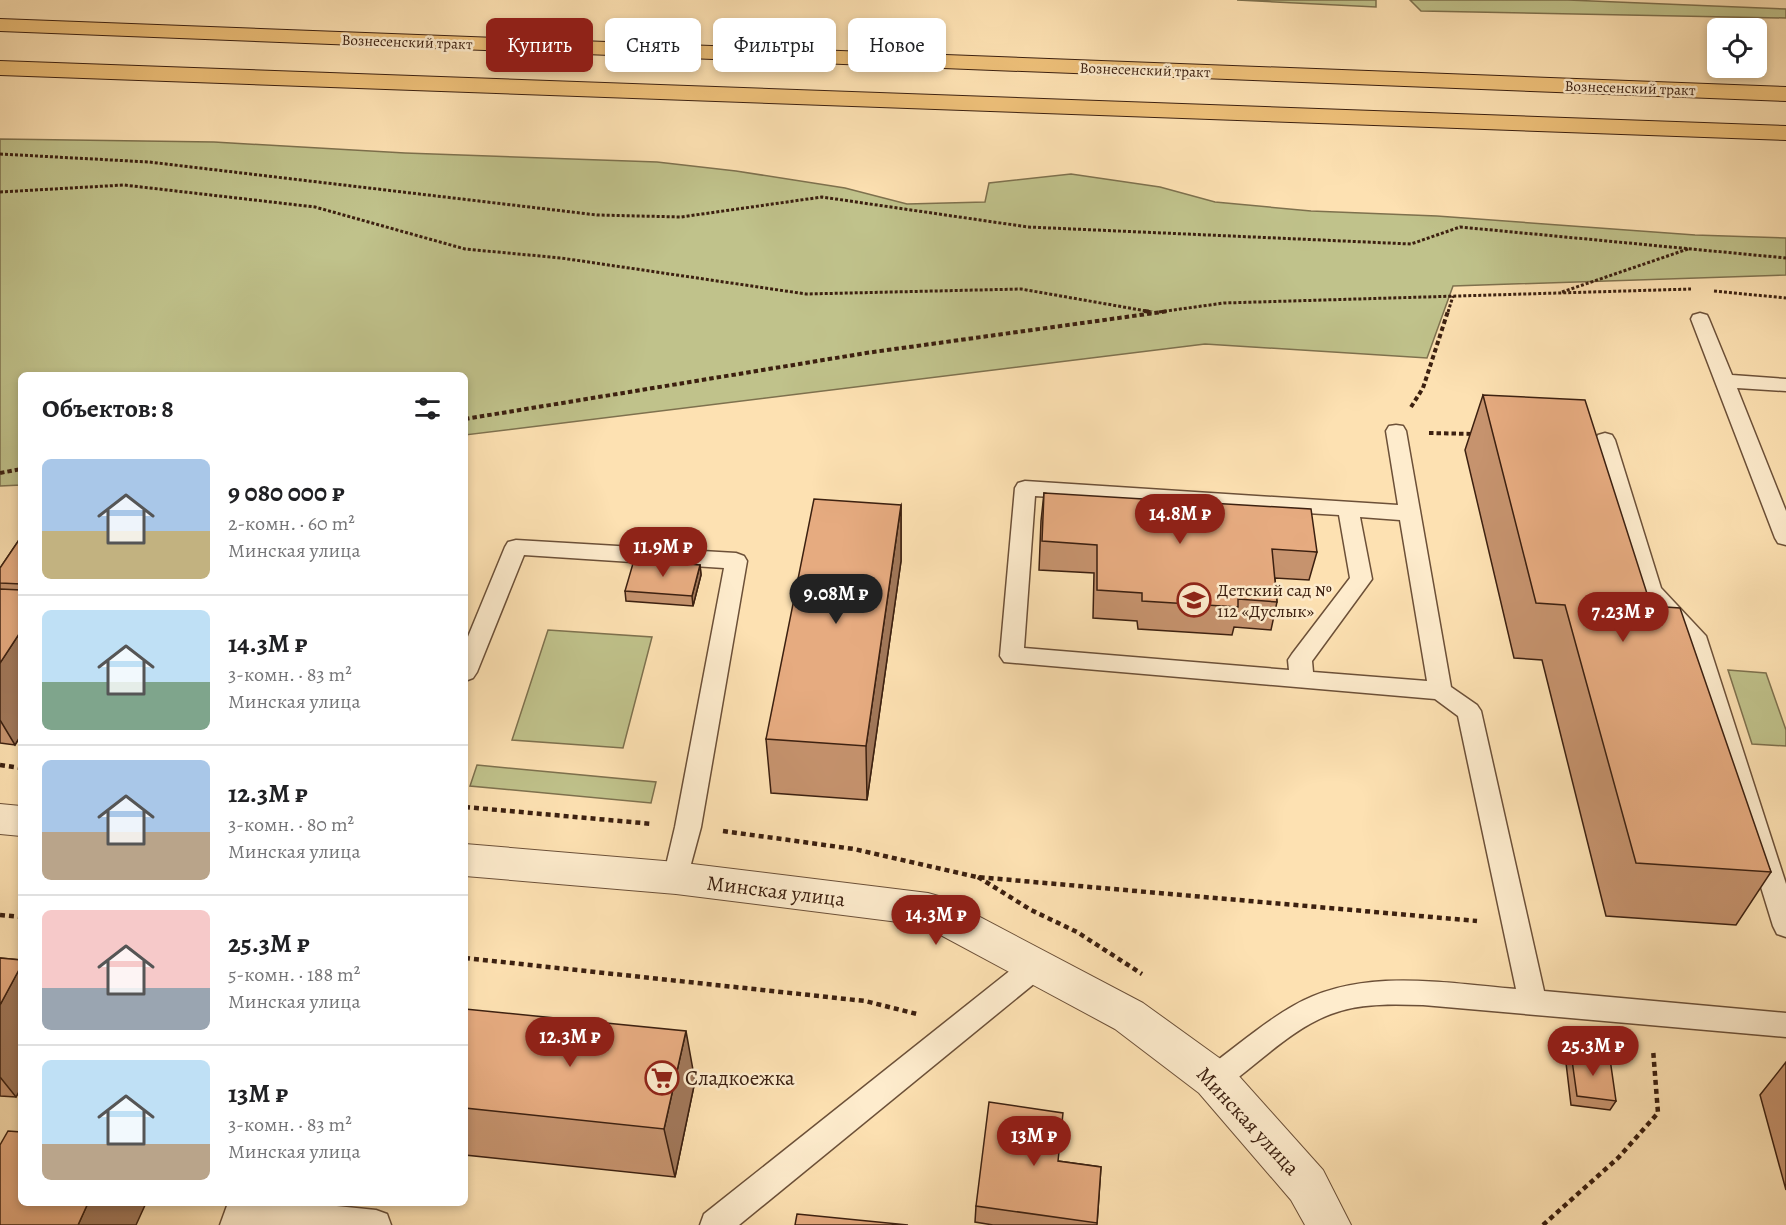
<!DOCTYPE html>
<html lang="ru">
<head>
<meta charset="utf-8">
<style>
  :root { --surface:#fff; --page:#f2f2f2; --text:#202124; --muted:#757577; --line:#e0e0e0; --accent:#8f2418 }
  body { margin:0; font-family:Alegreya,serif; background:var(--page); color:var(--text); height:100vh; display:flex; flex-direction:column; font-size:22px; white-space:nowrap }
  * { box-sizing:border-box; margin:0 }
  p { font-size:20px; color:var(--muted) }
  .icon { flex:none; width:33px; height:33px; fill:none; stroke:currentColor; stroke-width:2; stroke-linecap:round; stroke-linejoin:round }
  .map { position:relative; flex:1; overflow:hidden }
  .details { position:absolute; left:18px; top:372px; width:450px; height:834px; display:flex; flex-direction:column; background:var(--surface); border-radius:9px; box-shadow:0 3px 9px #0003 }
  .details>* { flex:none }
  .banner { position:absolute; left:486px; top:18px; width:570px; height:54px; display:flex; gap:12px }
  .tools { position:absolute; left:1707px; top:18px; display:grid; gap:12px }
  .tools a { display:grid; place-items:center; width:60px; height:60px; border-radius:9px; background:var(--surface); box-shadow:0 3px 9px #0003; font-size:30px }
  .price { position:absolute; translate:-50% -51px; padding:0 14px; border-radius:21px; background:var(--accent); color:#fff; font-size:20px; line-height:39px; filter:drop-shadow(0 2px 3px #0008) }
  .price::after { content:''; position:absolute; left:50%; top:36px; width:18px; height:14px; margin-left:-9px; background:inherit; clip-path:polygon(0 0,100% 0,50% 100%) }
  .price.on { background:#222; color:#fff }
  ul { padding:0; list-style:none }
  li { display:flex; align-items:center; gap:18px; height:150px; padding:0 24px }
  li+li { border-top:2px solid var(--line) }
  li span { display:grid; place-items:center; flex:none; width:168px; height:120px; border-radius:9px; color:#555 }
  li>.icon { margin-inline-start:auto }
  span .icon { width:72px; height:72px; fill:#fffc; stroke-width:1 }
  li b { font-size:26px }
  h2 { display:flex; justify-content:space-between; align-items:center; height:72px; padding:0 24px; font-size:26px }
  .tag { padding:0 21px; border-radius:9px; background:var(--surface); box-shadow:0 3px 9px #0003; font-size:21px; line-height:54px }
  .tag.on { background:var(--accent); color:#fff }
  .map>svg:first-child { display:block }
</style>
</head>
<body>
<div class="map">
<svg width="1786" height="1225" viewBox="0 0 1786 1225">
  <rect width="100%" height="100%" fill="#fde1b2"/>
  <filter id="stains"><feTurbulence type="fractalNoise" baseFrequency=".00333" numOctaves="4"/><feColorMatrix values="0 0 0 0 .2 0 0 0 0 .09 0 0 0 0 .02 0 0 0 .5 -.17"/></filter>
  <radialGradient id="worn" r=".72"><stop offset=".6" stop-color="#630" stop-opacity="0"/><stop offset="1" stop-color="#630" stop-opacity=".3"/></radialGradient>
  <g fill="#c0c28b" stroke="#7e714e" stroke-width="1.5">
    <path d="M1237,0h139v7z"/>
    <path d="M1410,0h158l218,9v9l-365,-7z"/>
    <path d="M0,139l214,3 191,11 252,9 79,9 109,17 62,16 78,-2 4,-19 82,-9 89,13 55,15 96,9 126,5 258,19 91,3v37l-333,11 -26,72 -222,-14 -740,91v-60h-444v110l-21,1z"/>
    <path d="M548,630l104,7 -29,111 -111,-8z"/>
    <path d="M1728,670l38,3 20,57v16l-34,-2z"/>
    <path d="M477,765l179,17 -5,21 -181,-17z"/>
  </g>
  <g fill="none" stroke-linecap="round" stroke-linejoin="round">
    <g stroke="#6c5038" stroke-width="3">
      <g id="service">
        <path d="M1700,313l7,2 2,4 23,56 54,4v12l-49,-3 49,123v34l-8,-2 -3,-5 -84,-219 2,-4z"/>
        <path d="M1396,425l7,1 3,5 45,256 26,18 4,6 63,280 242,22v24l-363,-32c-31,-1 -63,-2 -92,9 -40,15 -73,50 -107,74l-10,4 -10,-4 -4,-9 4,-9c30,-21 57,-46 89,-64 68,-39 149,-23 223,-17l-58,-273 -23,-17 -431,-37 -4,-6 15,-168 3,-5 7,-2 373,24 -12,-74 3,-5zM1035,496l304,19 11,63 -58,76 -4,6 1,10 -265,-22zM1360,517l40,3 27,161 -114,-9 -1,-11 60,-82z"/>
        <path d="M1605,433l7,2 3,5 46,148 45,48 80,248v53l-9,-3 -4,-8 -88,-286 -45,-49 -45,-151 3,-5z"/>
        <path d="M516,540l220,13 8,3 3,5 -46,266 -16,59 -9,3 -9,-3 -4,-8 12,-51 49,-259 -200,-13 -47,117 -4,6 -8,3v-37l40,-97 3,-5z"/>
        <path d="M1036,954l10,4 4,8 -4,8 -307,251h-39l4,-11 322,-256z"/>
        <path d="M228,1203h79l69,7 11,4 4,11h-171z"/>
      </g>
    </g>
    <g stroke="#6c5038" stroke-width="2">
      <g id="minor">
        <path d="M0,804l21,2v30l-21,-2z"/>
        <path d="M465,844l211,18 252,31 14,4 201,106 86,62 94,105 28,55h-46l-14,-25 -92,-107 -84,-64 -193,-104 -246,-31 -211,-18z"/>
      </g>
    </g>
    <g stroke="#3c2010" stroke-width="2">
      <g id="primary">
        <path d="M0,19l1786,68v14l-1786,-70z"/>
        <path d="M0,61l1786,65v14l-1786,-65z"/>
      </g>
    </g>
    <g stroke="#3c2010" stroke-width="3" stroke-dasharray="3 2" stroke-linecap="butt">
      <path d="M0,154l149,8 448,53 84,2 141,-20 206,30 383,17 49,-17 326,31"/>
      <path d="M0,192l124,-7 191,22 150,42 96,9 245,36 215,-5 131,23"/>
      <path d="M1714,291l72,7"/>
      <path d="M1562,292l126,-43"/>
      <path d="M1159,312l65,-9 467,-14"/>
      <path d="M1448,312l5,-16"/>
    </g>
    <g stroke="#3c2010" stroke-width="4" stroke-dasharray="4.5 3" stroke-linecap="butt">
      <path d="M1144,311l8,1"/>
      <path d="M1411,407l12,-19 25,-77"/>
      <path d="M465,419l401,-66 303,-42"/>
      <path d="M1429,433l44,1"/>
      <path d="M0,473l21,-4"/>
    </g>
    <g stroke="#3c2010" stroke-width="4.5" stroke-dasharray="5 4" stroke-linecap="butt">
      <path d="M0,765l21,3"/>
      <path d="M465,807l188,17"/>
      <path d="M723,831l131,18 123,28 500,44"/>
      <path d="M978,877l53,33 46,22 65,42"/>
      <path d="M0,915l21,2"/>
      <path d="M465,958l400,43 52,13"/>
      <path d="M1543,1225l75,-67 40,-45 -5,-64"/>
    </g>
    <use href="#service" fill="#feeccd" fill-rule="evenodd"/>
    <use href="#minor" fill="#feeccd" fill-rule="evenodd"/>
    <use href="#primary" fill="#eec079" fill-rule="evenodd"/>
  </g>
  <g fill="#c6936e" stroke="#3c2010" stroke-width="1.5">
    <path d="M1483,395l168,211 120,266 -35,53 -130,-9 -64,-256 -28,-2 -49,-208z"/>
    <path d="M1044,493l273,59 -8,28 -34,-2 2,24 -6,28 -37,-3 -2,8 -94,-6 -1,-8 -44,-3 1,-45 -55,-3 2,-49z"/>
    <path d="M901,505v56l-34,239 -96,-7 -5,-54z"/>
    <path d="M21,537v198l-6,10 -15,-2v-175z"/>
    <path d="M700,565l1,10 -8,31 -67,-5 -1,-10z"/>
    <path d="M0,958l21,2v128l-5,9 -16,-1z"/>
    <path d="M465,1009l230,72 -20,96 -210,-22z"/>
    <path d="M1571,1053l45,48 -6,9 -39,-5 -5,-42z"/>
    <path d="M1786,1062v128l-26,-95z"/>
    <path d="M1058,1161l43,6 -4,58h-104l-18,-3 1,-16z"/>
  </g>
  <g fill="#a1785a" stroke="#3c2010" stroke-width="1.5">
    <path d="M901,505v56l-34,239 -1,-54z"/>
    <path d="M700,565l1,10 -8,31 -1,-10z"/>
    <path d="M21,631v104l-6,10 -15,-25v-57z"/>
    <path d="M21,966v122l-5,9 -16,-20v-72z"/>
    <path d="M686,1031l9,50 -20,96 -11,-48z"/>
    <path d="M88,1203h58l-10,22h-58z"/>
  </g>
  <g fill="#e6ab80" stroke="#3c2010" stroke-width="1.5">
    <path d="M1483,395l102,5 66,206 29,2 91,264 -135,-9 -71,-258 -29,-2z"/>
    <path d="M1044,493l267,16 6,43 -45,-3 5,53 -39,-3v8l-96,-6v-8l-45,-3v-45l-55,-4z"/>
    <path d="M814,499l87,6 -35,241 -100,-7z"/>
    <path d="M21,537v47l-21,-1v-15z"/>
    <path d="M634,560l66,5 -8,31 -67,-5z"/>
    <path d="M0,589l21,1v41l-21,32z"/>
    <path d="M0,958l21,2v6l-21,39z"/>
    <path d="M465,1009l221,22 -22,98 -199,-21z"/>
    <path d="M1571,1053l39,6 6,42 -39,-5z"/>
    <path d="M989,1102l74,11 -5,48 43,6 -4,56 -121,-17z"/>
    <path d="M8,1131l13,1v71h67l-10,22h-78v-80z"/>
    <path d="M797,1214l111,11h-113z"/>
  </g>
  <defs>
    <g id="school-ring" transform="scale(1.725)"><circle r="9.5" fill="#feeccd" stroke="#8f2418" stroke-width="1.5"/><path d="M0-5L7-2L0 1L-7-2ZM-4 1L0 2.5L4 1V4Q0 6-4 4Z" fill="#8f2418"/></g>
    <g id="supermarket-ring" transform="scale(1.725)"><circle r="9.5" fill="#feeccd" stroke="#8f2418" stroke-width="1.5"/><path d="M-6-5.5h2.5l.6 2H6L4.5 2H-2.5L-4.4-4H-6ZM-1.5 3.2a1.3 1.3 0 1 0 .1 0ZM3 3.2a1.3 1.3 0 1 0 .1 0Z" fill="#8f2418"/></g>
  </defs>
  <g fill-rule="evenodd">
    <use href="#school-ring" x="1194" y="600"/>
    <use href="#supermarket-ring" x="662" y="1078"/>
  </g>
  <g text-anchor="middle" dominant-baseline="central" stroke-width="5" stroke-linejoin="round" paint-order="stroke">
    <g font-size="15" fill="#3c2010" stroke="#feeccd">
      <text transform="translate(407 42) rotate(2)">Вознесенский тракт</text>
      <text transform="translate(1145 70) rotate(2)">Вознесенский тракт</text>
      <text transform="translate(1630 88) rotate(2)">Вознесенский тракт</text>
    </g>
    <g font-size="18" fill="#3c2010" stroke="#feeccd" text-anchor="start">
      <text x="1217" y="590">Детский сад №<tspan x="1217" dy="21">112 «Дуслык»</tspan></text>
    </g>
    <g font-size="21" fill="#3c2010" stroke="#feeccd">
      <text transform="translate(776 891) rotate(7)">Минская улица</text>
      <text transform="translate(1248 1121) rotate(47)">Минская улица</text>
    </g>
    <g font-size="21" fill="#3c2010" stroke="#feeccd" text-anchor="start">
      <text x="685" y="1078">Сладкоежка</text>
    </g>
  </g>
  <rect width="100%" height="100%" filter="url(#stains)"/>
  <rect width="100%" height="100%" fill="url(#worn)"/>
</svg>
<div class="tools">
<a><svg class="icon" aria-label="locate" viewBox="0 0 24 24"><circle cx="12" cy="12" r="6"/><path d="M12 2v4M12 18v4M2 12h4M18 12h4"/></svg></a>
</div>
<b class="price" style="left:1180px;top:545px">14.8M ₽</b>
<b class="price" style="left:663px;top:578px">11.9M ₽</b>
<b class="price on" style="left:836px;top:625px">9.08M ₽</b>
<b class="price" style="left:1623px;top:643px">7.23M ₽</b>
<b class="price" style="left:936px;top:946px">14.3M ₽</b>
<b class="price" style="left:570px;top:1068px">12.3M ₽</b>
<b class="price" style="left:1593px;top:1077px">25.3M ₽</b>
<b class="price" style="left:1034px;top:1167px">13M ₽</b>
<div class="banner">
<a class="tag on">Купить</a>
<a class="tag">Снять</a>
<a class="tag">Фильтры</a>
<a class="tag">Новое</a>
</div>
<section class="details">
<h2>Объектов: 8<svg class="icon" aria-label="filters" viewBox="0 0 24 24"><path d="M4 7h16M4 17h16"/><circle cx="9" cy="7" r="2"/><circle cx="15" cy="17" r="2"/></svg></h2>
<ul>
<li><span style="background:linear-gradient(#a9c7e8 60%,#c2b280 0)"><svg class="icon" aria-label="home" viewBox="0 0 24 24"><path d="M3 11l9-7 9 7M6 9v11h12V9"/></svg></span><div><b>9 080 000 ₽</b><p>2-комн. · 60 m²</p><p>Минская улица</p></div></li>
<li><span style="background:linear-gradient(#bfe0f5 60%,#7fa58c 0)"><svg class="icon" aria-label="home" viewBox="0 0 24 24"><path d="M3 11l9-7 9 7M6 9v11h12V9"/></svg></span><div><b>14.3M ₽</b><p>3-комн. · 83 m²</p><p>Минская улица</p></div></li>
<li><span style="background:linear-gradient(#a9c7e8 60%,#b9a48a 0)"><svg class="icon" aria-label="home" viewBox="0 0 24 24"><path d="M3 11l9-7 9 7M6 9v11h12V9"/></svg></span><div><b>12.3M ₽</b><p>3-комн. · 80 m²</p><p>Минская улица</p></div></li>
<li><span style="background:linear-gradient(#f6c9c9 65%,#9aa5b1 0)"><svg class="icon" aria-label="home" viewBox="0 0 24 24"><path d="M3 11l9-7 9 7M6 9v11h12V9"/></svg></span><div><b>25.3M ₽</b><p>5-комн. · 188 m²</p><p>Минская улица</p></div></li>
<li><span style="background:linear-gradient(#bfe0f5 70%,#b9a48a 0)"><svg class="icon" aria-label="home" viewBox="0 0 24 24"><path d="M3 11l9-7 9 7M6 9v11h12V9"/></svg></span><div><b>13M ₽</b><p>3-комн. · 83 m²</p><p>Минская улица</p></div></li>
</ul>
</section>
</div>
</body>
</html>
